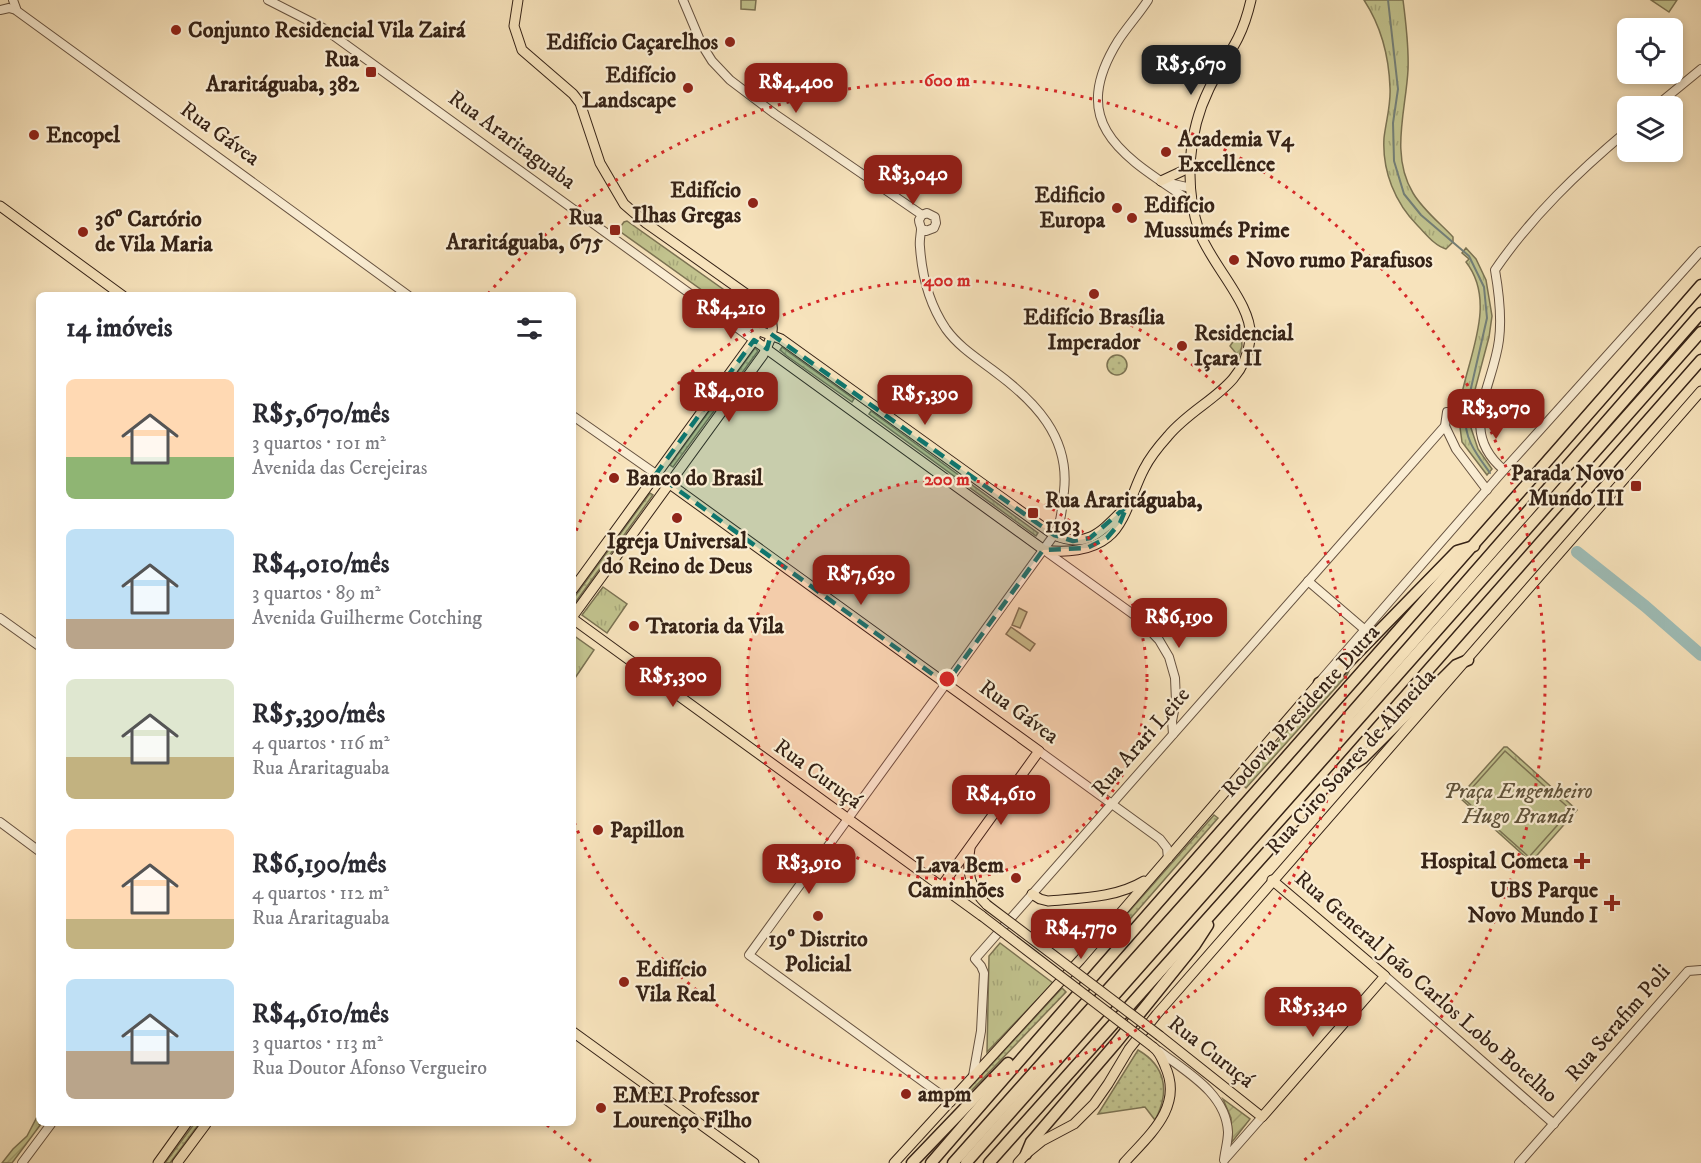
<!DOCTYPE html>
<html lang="pt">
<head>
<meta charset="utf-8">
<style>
  :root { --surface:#fff; --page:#f2f2f3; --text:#2b2b33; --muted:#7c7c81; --accent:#8f2418 }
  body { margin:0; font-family:"IM FELL DW Pica",serif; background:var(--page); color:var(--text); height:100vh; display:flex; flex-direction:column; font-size:22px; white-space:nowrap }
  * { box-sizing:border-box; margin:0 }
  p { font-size:20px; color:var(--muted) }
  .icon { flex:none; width:33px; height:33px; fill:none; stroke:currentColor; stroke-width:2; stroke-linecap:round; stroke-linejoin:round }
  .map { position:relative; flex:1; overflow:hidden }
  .sheet { position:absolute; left:36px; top:292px; width:540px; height:834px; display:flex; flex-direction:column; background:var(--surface); border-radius:9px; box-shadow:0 3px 9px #0003 }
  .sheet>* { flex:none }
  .fabs { position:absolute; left:1617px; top:18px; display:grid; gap:12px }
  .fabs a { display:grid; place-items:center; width:66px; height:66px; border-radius:9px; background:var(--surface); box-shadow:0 3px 9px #0003; font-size:30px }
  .price { position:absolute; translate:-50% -51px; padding:0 14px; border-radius:12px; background:var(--accent); color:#fff; font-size:20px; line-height:39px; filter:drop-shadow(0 2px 3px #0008) }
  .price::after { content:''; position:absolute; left:50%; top:36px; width:18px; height:14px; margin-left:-9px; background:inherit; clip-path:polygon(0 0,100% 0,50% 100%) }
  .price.current { background:#222; color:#fff }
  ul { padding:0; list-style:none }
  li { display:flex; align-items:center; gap:18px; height:150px; padding:0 30px }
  li span { display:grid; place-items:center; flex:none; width:168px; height:120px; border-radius:9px; color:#555 }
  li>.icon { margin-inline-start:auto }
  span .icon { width:72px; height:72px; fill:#fffc; stroke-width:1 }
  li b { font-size:26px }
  h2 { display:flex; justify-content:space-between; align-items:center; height:72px; padding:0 30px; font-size:26px }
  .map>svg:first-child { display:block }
</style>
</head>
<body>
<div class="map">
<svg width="1701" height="1163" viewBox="0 0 1701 1163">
  <defs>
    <pattern id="grass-dots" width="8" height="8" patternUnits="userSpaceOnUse" patternTransform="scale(1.5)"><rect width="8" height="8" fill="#c1c28d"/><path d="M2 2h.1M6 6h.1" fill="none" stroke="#a6a679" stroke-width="1.8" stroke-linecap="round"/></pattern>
    <pattern id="park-tufts" width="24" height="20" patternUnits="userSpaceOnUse" patternTransform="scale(1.5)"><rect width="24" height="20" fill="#c1c28d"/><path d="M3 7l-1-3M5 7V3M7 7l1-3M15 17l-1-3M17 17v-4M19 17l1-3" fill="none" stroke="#a6a679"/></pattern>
    <pattern id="garden-furrows" width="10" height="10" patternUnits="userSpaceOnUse" patternTransform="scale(1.5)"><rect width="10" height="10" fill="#c1c28d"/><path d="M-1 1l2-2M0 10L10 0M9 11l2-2" fill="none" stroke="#a6a679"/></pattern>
  </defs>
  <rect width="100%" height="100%" fill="#f7e3bc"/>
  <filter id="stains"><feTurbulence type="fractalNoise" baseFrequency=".00333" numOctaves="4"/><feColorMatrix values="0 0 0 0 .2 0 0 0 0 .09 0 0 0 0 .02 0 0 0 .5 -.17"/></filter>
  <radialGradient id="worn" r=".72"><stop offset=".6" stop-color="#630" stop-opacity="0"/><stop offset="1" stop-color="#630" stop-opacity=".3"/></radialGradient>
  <g fill="url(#grass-dots)" stroke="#7b7252" stroke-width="1.5">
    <path d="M755,348l3,3 -85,116 -3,-2z"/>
    <circle cx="1117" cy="365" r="10"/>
    <path d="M650,493l3,2 -78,108 -1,-1 -1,-3z"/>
    <path d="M1348,669h2l-3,6 -101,113 -5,-5 56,-63z"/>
    <path d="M1214,815l4,3 -94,108 -20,14z"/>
    <path d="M1062,988l4,4 -94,98 -16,13z"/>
    <path d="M1138,1050c28,16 32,42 17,70l-10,-13 -47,7z"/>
    <path d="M194,1124h5l-29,39h-5z"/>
  </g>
  <g fill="url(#park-tufts)" stroke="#7b7252" stroke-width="1.5">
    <path d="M1364,0h39c3,23 6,46 5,70 -2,40 -18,85 5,123 10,17 27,30 40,44v5l-7,7c-11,-3 -20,-15 -28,-23 -23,-23 -36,-55 -34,-88 2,-17 7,-33 6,-50 -1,-31 -9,-62 -26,-88z"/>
    <path d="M627,221l110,78 10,12 3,8 -5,2 -127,-91 6,-8z"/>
    <path d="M1466,248l10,11 10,21 6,36 -3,21 -18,68 -11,-2c7,-44 38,-100 6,-141l3,-3 -7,-6z"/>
    <path d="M782,347l8,6 64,46 -2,3 -65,-46 -7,-6z"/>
    <path d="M871,411l167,122 -2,3 -167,-122z"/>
    <path d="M1459,420l10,2 9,27 14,20 -5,6 -25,-33z"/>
    <path d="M603,587l24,17 -20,29 -25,-18z"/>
    <path d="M573,635l21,15 -19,28 -2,-2z"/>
    <path d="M1504,747h3l70,63 -46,52 -70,-63v-4z"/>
    <path d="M1000,943l53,40 -66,69 2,-96z"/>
  </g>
  <g fill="url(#garden-furrows)" stroke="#7b7252" stroke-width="1.5">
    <path d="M1241,330l1,16 -3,11 -9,-11z"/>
    <path d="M1223,1099l27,20 -18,23 -1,-24z"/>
    <path d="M39,1113v11h2l-29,39h-10l11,-14 14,-13z"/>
  </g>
  <g fill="#c1c28d" stroke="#7b7252" stroke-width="1.5">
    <path d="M741,0h15l-1,10 -14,-1z"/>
    <path d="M1651,0h26l-8,12z"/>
    <path d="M1019,608l8,4 -7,16 -8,-3z"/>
    <path d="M1011,627l24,17 -5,7 -24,-17z"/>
    <path d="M1505,751l66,59 -42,47 -66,-59z"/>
  </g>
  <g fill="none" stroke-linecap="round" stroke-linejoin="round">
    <g stroke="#747f77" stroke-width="2">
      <path d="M1388,0l10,89 -5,34 1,38 10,33 17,21 48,41 15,31 3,31 -21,92"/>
      <path d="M1466,416c-3,22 12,40 24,57"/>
    </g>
    <path stroke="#9ebdb7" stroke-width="12" d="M1577,552l68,54 56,49"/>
    <g stroke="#665240" stroke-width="10">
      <g id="minor">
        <path d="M13,0l4,11 392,285"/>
        <path d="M268,0l55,28 431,312"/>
        <path d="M683,0l19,45 10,16 18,19 45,34 147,101"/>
        <path d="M1148,0c-9,14 -21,27 -30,41 -54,87 11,118 75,162"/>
        <path d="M0,10l9,-2 7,2"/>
        <path d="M1656,106l45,-37"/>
        <path d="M1165,182l26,6"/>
        <path d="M921,228l5,3 8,-3 2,-5 -1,-6 -8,-4 -5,2 -3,5c0,3 2,6 2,9 0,5 -2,12 -1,18 2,30 9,57 26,82 13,18 31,29 48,42 41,30 76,66 70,120 -2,15 -2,31 -10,44l-305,420 202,147"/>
        <path d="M732,322l25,8"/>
        <path d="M573,416l83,58"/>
        <path d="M1445,426l11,23 31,41"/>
        <path d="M1504,470c-47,-39 -11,-82 -5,-130 3,-23 0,-47 -4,-70 36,-53 83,-98 133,-140"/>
        <path d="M1044,550l93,67 22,23 10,17 6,21 1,23 -4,20 1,13"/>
        <path d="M1308,581l56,48"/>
        <path d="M0,618l39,28"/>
        <path d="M1322,679l181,-208 198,-220"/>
        <path d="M1039,751l121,88 7,9 1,11"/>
        <path d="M0,822l39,29"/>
        <path d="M1385,976l169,148"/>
        <path d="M1159,1051c27,21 67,42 69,81 0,9 -3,19 -4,28"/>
        <path d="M973,1076l8,-45 3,-58 -3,-7 -6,-7 470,-533 2,-14 32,2"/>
        <path d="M1225,1159l37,-42"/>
        <path d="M22,1163l29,-39"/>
        <path d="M1519,1163l169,-192 13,-1"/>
      </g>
    </g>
    <g stroke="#352216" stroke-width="11">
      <g id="major">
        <path d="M518,0l-4,26 8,24 51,44 7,9 20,60 24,41 22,19 116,82c16,17 11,31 1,50l-190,261"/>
        <path d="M1161,181l30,-14"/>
        <path d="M0,206l123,90"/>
        <path d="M757,330l24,9 273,196c33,14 47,-3 69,-25"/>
        <path d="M754,340l290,210c21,3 47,1 64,-13 18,-14 25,-48 36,-68 6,-12 15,-23 24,-33 29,-35 76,-46 82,-96 5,-34 -40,-76 -51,-109 -15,-46 -11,-99 10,-142 8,-17 20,-33 29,-51 6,-12 10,-25 13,-38"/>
        <path d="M656,474l383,277 -98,136"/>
        <path d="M573,589l181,-249c6,-17 5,-29 -8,-42"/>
        <path d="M573,619l409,297"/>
        <path d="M970,848c-4,23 0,41 17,57"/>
        <path d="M1032,894l8,5 8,2c32,-3 68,-3 96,-20"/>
        <path d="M573,1032l181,131"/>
        <path d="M1160,1036l102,81 123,-141 -113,-96"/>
        <path d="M158,1163l28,-39"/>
        <path d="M177,1163l29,-39"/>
        <path d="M894,1163l186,-203 239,-277"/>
        <path d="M1018,1163l8,-9 16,-13 32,-17 20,-20 14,-20 21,-35 28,-35 544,-623"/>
        <path d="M1124,1163c25,-28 60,-56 41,-97 -3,-7 -5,-14 -12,-19"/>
      </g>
    </g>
    <g stroke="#352216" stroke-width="13">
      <g id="highway">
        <path d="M1319,683l19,-10 119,-122 17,-5"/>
        <path d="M1347,768l16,-10 93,-93 12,-5"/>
        <path d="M1026,1154l5,-12 85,-99 79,-98 13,-20"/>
        <path d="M912,1163l96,-100"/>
        <path d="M931,1163c254,-295 515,-584 770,-878"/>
        <path d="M953,1163l256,-287 492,-563"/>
        <path d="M966,1163l735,-831"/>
        <path d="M989,1163l345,-386 367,-417"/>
      </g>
    </g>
    <use href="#minor" stroke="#faedd3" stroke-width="8"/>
    <use href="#major" stroke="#f7e3bc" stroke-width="9"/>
    <use href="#highway" stroke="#f7e3bc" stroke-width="10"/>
    <g stroke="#352216" stroke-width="11" stroke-linecap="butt">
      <g id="major-bridge">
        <path d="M987,905l173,131"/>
        <path d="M982,916l171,131"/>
      </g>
    </g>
    <use href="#major-bridge" stroke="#f7e3bc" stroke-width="9"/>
  </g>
  <path fill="#0f766e" fill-opacity="0.2" stroke="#0f766e" stroke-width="4.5" stroke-dasharray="12 8" stroke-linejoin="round" d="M771,334l283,201 19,6 17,-3 37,-32 -7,17 -13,15 -20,10 -44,2 -97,134 -290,-210 98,-134 13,9z"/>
  <circle cx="947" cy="679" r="200" fill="#d62828" fill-opacity=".12"/>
  <g fill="none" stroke="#d62828" stroke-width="3" stroke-dasharray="3 6">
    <circle cx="947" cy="679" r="200"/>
    <path d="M573 539A399 399 0 1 1 573 819"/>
    <path d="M591 1161A599 599 0 0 1 546 1124M488 294A599 599 0 1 1 1303 1161"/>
  </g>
  <g fill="#8f2418" stroke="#faedd3" stroke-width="2">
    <circle cx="176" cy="30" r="6"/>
    <circle cx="730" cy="42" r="6"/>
    <rect x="365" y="66" width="12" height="12" rx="3"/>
    <circle cx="688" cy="88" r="6"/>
    <circle cx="34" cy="135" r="6"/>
    <circle cx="1166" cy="152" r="6"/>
    <circle cx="753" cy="203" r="6"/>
    <circle cx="1117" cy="208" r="6"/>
    <circle cx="1132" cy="218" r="6"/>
    <rect x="609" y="224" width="12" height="12" rx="3"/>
    <circle cx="83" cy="232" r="6"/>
    <circle cx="1234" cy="260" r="6"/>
    <circle cx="1094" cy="294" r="6"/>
    <circle cx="1182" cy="346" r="6"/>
    <circle cx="614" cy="478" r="6"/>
    <rect x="1630" y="480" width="12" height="12" rx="3"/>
    <rect x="1027" y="507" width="12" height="12" rx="3"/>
    <circle cx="677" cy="518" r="6"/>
    <circle cx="634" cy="626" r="6"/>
    <circle cx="598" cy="830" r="6"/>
    <path d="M1579 852h6v6h6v6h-6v6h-6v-6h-6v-6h6z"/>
    <circle cx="1016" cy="878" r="6"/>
    <path d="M1609 894h6v6h6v6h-6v6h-6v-6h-6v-6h6z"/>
    <circle cx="818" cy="916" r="6"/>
    <circle cx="624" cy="982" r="6"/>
    <circle cx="906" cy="1094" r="6"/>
    <circle cx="601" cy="1108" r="6"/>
  </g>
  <g text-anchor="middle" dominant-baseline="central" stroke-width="4.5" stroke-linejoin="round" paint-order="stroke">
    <g font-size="22" font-weight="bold" fill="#352216" stroke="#faedd3" text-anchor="start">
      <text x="188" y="30">Conjunto Residencial Vila Zairá</text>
      <text x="718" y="42" text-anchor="end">Edifício Caçarelhos</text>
      <text x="359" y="59" text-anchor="end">Rua<tspan x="359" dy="25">Araritáguaba, 382</tspan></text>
      <text x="676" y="75" text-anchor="end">Edifício<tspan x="676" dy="25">Landscape</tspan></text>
      <text x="46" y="135">Encopel</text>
      <text x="1178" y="139">Academia V4<tspan x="1178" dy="25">Excellence</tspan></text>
      <text x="741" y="190" text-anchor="end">Edifício<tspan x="741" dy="25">Ilhas Gregas</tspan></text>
      <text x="1105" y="195" text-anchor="end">Edificio<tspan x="1105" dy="25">Europa</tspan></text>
      <text x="1144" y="205">Edifício<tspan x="1144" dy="25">Mussumés Prime</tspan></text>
      <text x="603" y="217" text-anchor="end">Rua<tspan x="603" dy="25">Araritáguaba, 675</tspan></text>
      <text x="95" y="219">36º Cartório<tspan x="95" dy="25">de Vila Maria</tspan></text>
      <text x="1246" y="260">Novo rumo Parafusos</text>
      <text x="1094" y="317" text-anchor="middle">Edifício Brasília<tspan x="1094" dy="25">Imperador</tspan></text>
      <text x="1194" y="333">Residencial<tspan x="1194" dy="25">Içara II</tspan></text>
      <text x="1624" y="473" text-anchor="end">Parada Novo<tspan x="1624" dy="25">Mundo III</tspan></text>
      <text x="626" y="478">Banco do Brasil</text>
      <text x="1045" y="500">Rua Araritáguaba,<tspan x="1045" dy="25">1193</tspan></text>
      <text x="677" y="541" text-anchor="middle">Igreja Universal<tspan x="677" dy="25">do Reino de Deus</tspan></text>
      <text x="646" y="626">Tratoria da Vila</text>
      <text x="610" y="830">Papillon</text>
      <text x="1568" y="861" text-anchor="end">Hospital Cometa</text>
      <text x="1004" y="865" text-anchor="end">Lava Bem<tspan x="1004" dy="25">Caminhões</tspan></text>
      <text x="1598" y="890" text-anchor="end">UBS Parque<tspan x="1598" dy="25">Novo Mundo I</tspan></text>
      <text x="818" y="939" text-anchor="middle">19º Distrito<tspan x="818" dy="25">Policial</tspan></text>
      <text x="636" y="969">Edifício<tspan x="636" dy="25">Vila Real</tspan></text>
      <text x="918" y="1094">ampm</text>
      <text x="613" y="1095">EMEI Professor<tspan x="613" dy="25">Lourenço Filho</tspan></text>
    </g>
    <g font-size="22" fill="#352216" stroke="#faedd3">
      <text transform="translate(220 134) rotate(36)">Rua Gávea</text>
      <text transform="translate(512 140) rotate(36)">Rua Araritaguaba</text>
      <text transform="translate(1301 711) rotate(-48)">Rodovia Presidente Dutra</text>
      <text transform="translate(1019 712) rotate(36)">Rua Gávea</text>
      <text transform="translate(1141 742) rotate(-49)">Rua Arari Leite</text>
      <text transform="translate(1351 762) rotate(-48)">Rua Ciro Soares de Almeida</text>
      <text transform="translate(818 774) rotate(36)">Rua Curuçá</text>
      <text transform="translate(1426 987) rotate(41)">Rua General João Carlos Lobo Botelho</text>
      <text transform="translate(1618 1023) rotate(-49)">Rua Serafim Poli</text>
      <text transform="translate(1211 1052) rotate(38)">Rua Curuçá</text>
    </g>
    <g font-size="22" font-style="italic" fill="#5f523a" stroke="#faedd3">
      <text x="1518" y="791">Praça Engenheiro<tspan x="1518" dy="25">Hugo Brandi</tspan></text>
    </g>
  </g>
  <circle cx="947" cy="679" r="9" fill="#d62828" stroke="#faedd3" stroke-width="3"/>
  <g font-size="18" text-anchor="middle" font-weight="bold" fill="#d62828" stroke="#faedd3" stroke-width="4.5" stroke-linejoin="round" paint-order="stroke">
    <text x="947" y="86">600 m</text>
    <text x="947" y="286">400 m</text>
    <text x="947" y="485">200 m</text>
  </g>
  <rect width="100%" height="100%" filter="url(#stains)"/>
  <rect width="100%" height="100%" fill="url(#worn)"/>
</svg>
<div class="fabs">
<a><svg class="icon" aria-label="locate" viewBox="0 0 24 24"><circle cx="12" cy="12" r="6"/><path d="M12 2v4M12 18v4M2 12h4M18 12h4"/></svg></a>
<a><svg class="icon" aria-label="layers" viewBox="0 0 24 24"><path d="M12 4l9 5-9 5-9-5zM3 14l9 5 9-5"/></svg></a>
</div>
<b class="price current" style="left:1191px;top:96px">R$5,670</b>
<b class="price" style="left:796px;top:114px">R$4,400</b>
<b class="price" style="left:913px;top:206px">R$3,040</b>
<b class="price" style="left:731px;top:340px">R$4,210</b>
<b class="price" style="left:729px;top:423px">R$4,010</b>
<b class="price" style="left:925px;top:426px">R$5,390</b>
<b class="price" style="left:1496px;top:440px">R$3,070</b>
<b class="price" style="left:861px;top:606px">R$7,630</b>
<b class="price" style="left:1179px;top:649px">R$6,190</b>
<b class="price" style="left:673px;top:708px">R$5,300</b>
<b class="price" style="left:1001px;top:826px">R$4,610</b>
<b class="price" style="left:809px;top:895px">R$3,910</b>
<b class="price" style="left:1081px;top:960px">R$4,770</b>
<b class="price" style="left:1313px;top:1038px">R$5,340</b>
<section class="sheet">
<h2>14 imóveis<svg class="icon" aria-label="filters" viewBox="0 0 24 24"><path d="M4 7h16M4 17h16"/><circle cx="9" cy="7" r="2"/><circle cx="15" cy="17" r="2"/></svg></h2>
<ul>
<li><span style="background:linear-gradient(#ffd9b3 65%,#8fb573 0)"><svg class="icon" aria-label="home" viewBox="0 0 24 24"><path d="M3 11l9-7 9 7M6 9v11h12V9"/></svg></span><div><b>R$5,670/mês</b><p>3 quartos · 101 m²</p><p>Avenida das Cerejeiras</p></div></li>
<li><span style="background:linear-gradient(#bfe0f5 75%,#b9a48a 0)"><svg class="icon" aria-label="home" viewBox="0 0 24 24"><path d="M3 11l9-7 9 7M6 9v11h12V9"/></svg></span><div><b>R$4,010/mês</b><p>3 quartos · 89 m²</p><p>Avenida Guilherme Cotching</p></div></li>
<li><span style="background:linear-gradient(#dfe7d0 65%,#c2b280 0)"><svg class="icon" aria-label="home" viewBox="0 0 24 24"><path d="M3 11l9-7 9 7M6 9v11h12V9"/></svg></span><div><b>R$5,390/mês</b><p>4 quartos · 116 m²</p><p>Rua Araritaguaba</p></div></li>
<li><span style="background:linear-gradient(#ffd9b3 75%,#c2b280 0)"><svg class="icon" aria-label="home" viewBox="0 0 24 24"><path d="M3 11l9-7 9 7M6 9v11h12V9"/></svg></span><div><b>R$6,190/mês</b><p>4 quartos · 112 m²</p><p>Rua Araritaguaba</p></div></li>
<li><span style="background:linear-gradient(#bfe0f5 60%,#b9a48a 0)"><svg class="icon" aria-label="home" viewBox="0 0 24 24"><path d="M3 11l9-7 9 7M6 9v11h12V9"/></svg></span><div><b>R$4,610/mês</b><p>3 quartos · 113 m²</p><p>Rua Doutor Afonso Vergueiro</p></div></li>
</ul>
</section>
</div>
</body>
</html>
